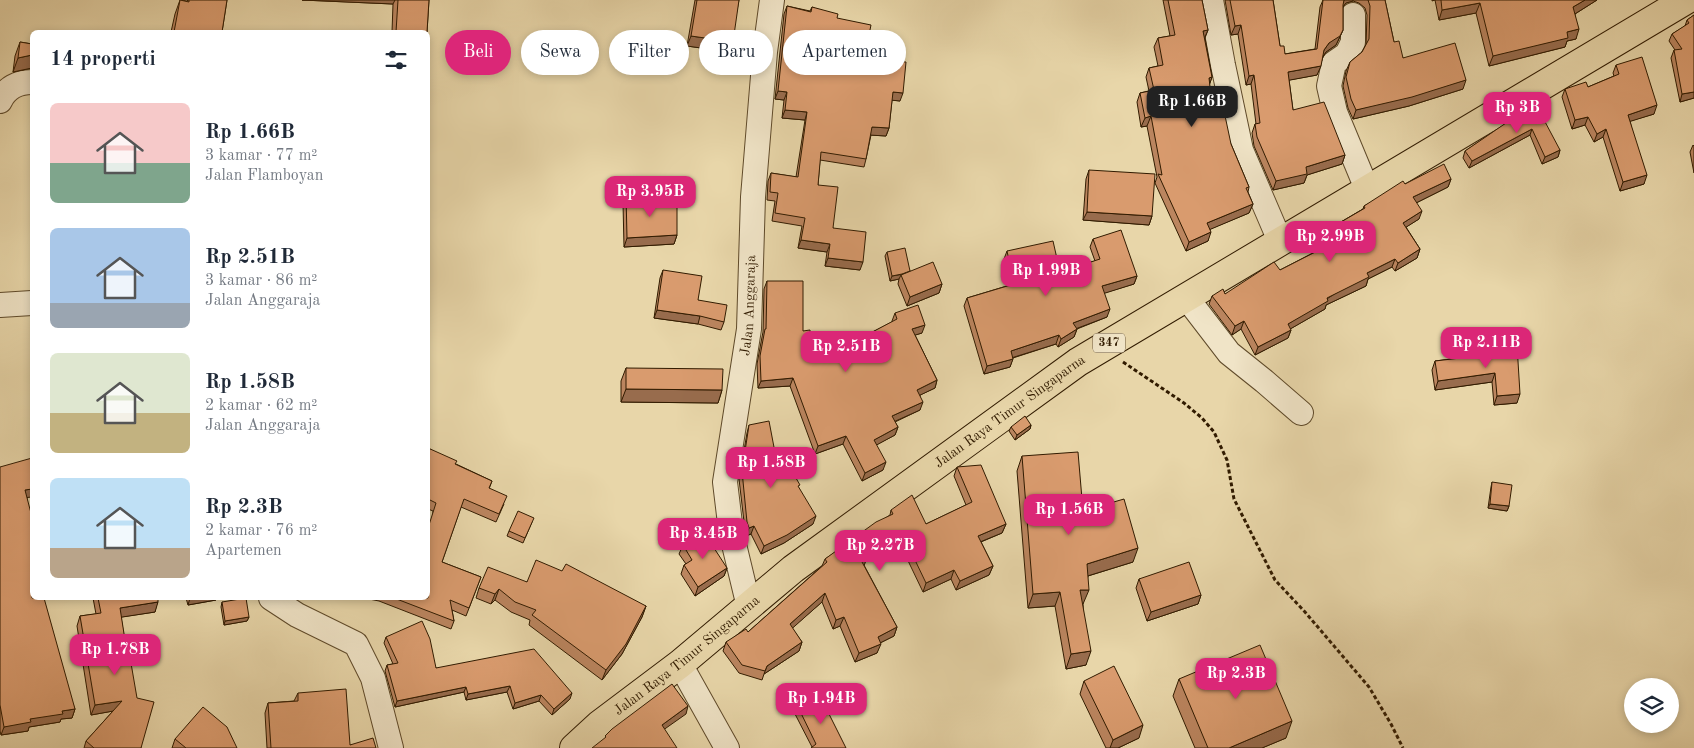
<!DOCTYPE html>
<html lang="id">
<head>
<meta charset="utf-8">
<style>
  :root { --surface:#fff; --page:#f6f6f7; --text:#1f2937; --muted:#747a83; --accent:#db2777 }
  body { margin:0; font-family:"Old Standard TT",serif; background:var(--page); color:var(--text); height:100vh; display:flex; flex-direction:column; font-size:19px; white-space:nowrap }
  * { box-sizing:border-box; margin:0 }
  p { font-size:16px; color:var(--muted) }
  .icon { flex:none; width:28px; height:28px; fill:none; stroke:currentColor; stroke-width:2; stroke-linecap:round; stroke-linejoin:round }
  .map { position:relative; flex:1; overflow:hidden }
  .sheet { position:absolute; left:30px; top:30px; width:400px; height:570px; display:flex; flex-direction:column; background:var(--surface); border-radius:8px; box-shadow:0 2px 8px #0003 }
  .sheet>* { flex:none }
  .top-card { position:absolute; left:445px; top:30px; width:475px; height:45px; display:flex; gap:10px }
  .controls { position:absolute; left:1624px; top:678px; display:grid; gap:10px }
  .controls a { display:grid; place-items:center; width:55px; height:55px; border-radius:50%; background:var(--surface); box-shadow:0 2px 8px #0003; font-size:25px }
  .price { position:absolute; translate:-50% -42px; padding:0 11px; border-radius:10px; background:var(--accent); color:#fff; font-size:16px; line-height:32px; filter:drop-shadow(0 1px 2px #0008) }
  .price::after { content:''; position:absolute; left:50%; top:30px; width:15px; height:11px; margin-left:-8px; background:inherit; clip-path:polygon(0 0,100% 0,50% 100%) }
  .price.selected { background:#222; color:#fff }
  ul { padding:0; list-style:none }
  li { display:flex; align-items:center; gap:15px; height:125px; padding:0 20px }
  li span { display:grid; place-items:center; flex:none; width:140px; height:100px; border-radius:8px; color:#555 }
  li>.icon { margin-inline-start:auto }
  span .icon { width:60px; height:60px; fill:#fffc; stroke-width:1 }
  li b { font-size:21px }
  h2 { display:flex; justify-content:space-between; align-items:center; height:60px; padding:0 20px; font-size:21px }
  .tag { padding:0 18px; border-radius:22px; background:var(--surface); box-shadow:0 2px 8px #0003; font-size:18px; line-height:45px }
  .tag.selected { background:var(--accent); color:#fff }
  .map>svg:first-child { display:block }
</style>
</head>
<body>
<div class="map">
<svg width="1694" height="748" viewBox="0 0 1694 748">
  <rect width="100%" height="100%" fill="#e8d6a9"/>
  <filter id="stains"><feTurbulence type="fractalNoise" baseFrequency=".004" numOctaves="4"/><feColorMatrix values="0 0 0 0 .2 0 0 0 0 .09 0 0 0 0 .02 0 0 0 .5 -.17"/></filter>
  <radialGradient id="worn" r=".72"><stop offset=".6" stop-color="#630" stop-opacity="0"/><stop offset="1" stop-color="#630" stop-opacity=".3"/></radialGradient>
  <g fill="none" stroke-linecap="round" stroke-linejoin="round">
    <g stroke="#5f4a2a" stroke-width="26">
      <g id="minor">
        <path d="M1211,0l12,65 18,85 39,91"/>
        <path d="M1353,15v27l-6,12 -13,9 -5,23 6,26 32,77"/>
        <path d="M0,101c6,-13 18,-19 32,-19"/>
        <path d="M1186,297l43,56 35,28 37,32"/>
        <path d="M0,305l32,-2"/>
        <path d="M271,598l26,17 59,29 17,34 18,70"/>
        <path id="s1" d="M749,607l-18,-75 -6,-50 24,-153 4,-132 12,-145 7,-52"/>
        <path d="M680,664l47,84"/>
      </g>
    </g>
    <g stroke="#311b00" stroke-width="30">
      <g id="primary">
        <path id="s2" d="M574,748l25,-23 81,-61 113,-95 285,-207 608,-362"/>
      </g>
    </g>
    <path stroke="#311b00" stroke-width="3" stroke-dasharray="4 2.5" stroke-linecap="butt" d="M1123,362l61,41 18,15 12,14 13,28 7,39 41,81 30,32 64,75 22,37 12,24"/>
    <use href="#minor" stroke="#f0e4c7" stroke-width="24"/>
    <use href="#primary" stroke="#e8d6a9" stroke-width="28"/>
  </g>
  <g fill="#bb855f" stroke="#311b00">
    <path d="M180,0l7,1 1,-1h39l-5,32h-51l4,-18z"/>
    <path d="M302,0h127l-2,32h-35l1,-28z"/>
    <path d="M695,0h44l-10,52 -42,-6z"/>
    <path d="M1163,0h39l6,30 -3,8 7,39 -3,8 4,28 18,31 18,43 -1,5 5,12 -4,9 -39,16 -2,12 -22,10 -31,-68 2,-6 -10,-51 -6,1 -4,-25 3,-9 9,-2 -3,-14 3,-9 9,-2 -4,-19 4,-9 12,-2z"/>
    <path d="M1225,0h48l7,46 5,8 30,-5 5,-42 3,-7h62l9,42 9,16 60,31 -54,17 -56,13 -5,-11 -5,-22 3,-15 4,-9 12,-10 4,-7 1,-30 -2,-7 -6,-5 -6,-2 -7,2 -3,4v23l-4,9 -3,6 -10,7 -3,5 -6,18 -28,5 4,30 52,45 -3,9 -35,11 -3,8 -31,7 -19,-44 -2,-13 3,-9h1l-5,-40 -5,1 -8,-51 -7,1z"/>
    <path d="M1432,0h165l-22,14 1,25 -9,2 -2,6 -76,19 -13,-53 -37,7 -4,-20 -3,1z"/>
    <path d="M787,6l23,5 2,-4 25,11 27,41 36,42 -8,-1 -3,28 -3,8 -15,-1 -5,24 -2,8 -44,-7 -2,25 15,43 27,42 -35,-4 2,-14 -29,-4 4,-22 -30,-5 3,-20 -8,-1 1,-19 3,-8 25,4 9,-57 -23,-2 2,-18 -9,-1 9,-85z"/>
    <path d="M1694,15v83l-14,4 -9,-44 3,-8h1l-6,-9 3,-7 13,-8 2,-6z"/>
    <path d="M20,42l12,2v24l-19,4 2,-16z"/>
    <path d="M1616,65l38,49 -24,7 14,63 -24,7 -17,-54 -9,5 -9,-17 -13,4 -10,-32 3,-8 23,-2 26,-11 -1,-3z"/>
    <path d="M1524,110l36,40 -2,7 -16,7 -12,-29 -61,33 -6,-10 2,-7 39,-26 1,-4 18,-9z"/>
    <path d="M1693,145l1,1v27l-4,-21z"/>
    <path d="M1089,170l63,46 -3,9 -66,-5 3,-41z"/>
    <path d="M1451,179l-3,8 -32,16 3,16 -13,8 14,22 -3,9 -22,13 -3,-4 -24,12 -2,7 -40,19 -1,4 -35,20 1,1 -3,8 -33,17 -14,-26 -9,6 -23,-31 3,-8 13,-2 55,-24 50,-26 -4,-7 3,-8 34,-20 1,-3 41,-22z"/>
    <path d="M626,194l20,10 31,31 -3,9 -50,3 -1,-44z"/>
    <path d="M1093,239l44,37 -3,8 -30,9 3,24 -30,12 -3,8 -16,10 -2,-3 -43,14 -3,9 -26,7 -20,-68 3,-8 43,-13 -6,-26 3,-8 53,21 35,-11 -5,-14z"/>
    <path d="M887,252l23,19 32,13 -3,9 -32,13 -9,-22 1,-5 -9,2 -5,-25z"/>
    <path d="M663,270l61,52 -3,8 -23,-6 -44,-6 6,-40z"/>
    <path d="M767,281l36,50 9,27 47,-19 33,-17v-1l3,-8 27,20 -7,2 22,45 -2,8 -15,7v15l-25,12 3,5 -3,8 -19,10 7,25 -21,11 -19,-37 -28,10 -25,-68 -32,2 -1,-24 5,-27 1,-5 1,-43z"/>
    <path d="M1493,347l24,56 -23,2 -2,-23 -57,8 -3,-20 3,-9 55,-7z"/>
    <path d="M626,368l96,22 -4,13 -97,-1v-21z"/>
    <path d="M749,425l28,38 22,25 14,36 -29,19 -23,11 -10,-20 -5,2 -1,-6 -6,-51 8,-46z"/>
    <path d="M1031,425l-1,4 -15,11 -6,-9 2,-4z"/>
    <path d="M428,448l28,16 36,17 -3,8 15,15 -8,18 -35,-15 -19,55 39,15 -15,39 -14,-6 2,11 -3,8 -72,-28 -15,-3h64l5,-87 -5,-2z"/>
    <path d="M1022,456l61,55 50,51 -45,14 -5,28 3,61 -20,4 -11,-63 -27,2 -11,-137z"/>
    <path d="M0,467l27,31 5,100 43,111 -3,9 -11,1 -1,3 -31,5 -1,4 -27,4 -1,-4z"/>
    <path d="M957,467l49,57 -4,9 -21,9 12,24 -4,9 -33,15 -5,-11 -28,13 -23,-48 -34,16 -2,5 33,62 -3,9 -14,7 -3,10 -22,9 -15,-36 -7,3 -11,-27 -30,26 10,14 -3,9 -35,23 -2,6 -23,-7 -16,-22 3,-9 22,-10 74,-66 3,-7 65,-44 1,-5 35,14 40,-19 -12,-29z"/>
    <path d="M1492,482l17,24 -2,5 -19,-3 3,-21z"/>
    <path d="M532,522l-9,21 -16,-7 2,-5z"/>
    <path d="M683,545l44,23 -3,8 -29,20 -14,-22 3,-9 2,-1 -7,-10z"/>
    <path d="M1139,579l62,16 -3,9 -51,17 -11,-33z"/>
    <path d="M527,582l119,24 -4,11 -20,37 -20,26 -73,-55 1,-5 -19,-8 -16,-12 -4,4 -15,-6 3,-10z"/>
    <path d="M93,598h65l-3,14 -34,5 20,131h-57l2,-7 27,-30 -22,4 -14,-89 3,-10 16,-2z"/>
    <path d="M186,598h31l-1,2 -28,5z"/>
    <path d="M222,602l27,15 -2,4 -23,4 -3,-18z"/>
    <path d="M386,637l50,31 134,31 -18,16 -13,-14 -26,8 -6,-17 -41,8 -2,-8 -69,15 -10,-36 2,-6 6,-1 -9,-21z"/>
    <path d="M1179,679l107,59 -24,10h-67l-22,-52z"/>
    <path d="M1084,681l55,57 -21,10h-12l-26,-54z"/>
    <path d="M298,693l52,52 26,3h-109l-2,-35 3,-10 26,-2z"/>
    <path d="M798,707l48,41 -34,-1 -17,-33z"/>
    <path d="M175,739l62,9h-65z"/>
  </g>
  <g fill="#986c4d" stroke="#311b00">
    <path d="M302,0h93l-2,4z"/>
    <path d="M1344,0h9v1l-7,2 -5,6z"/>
    <path d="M1585,0h12l-27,17 3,-10z"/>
    <path d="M1480,3l-4,10 -37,7 3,-10z"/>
    <path d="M1241,25l-3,9 -7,1 4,-9z"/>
    <path d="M1579,29l-3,10 -9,2 -2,6 -76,19 4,-10 74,-24z"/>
    <path d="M1208,30l-4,9 -1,-8z"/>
    <path d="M1343,30l-7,15 -10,7 -5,7 3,-9 5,-7z"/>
    <path d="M691,36l42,6 -4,10 -42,-6z"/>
    <path d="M32,55v13l-19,4 5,-14z"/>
    <path d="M1321,66l-4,9 -32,6 3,-9z"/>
    <path d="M1254,75l-3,9 -5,1 3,-9z"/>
    <path d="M1212,77l-3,9v-8z"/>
    <path d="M1466,80l-3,9 -54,17 -56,13 3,-9z"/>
    <path d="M778,91l9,1 -3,8 -9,-1z"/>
    <path d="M893,92l10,1 -3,8 -10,-1z"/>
    <path d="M1694,92v6l-14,4 2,-8z"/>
    <path d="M1657,105l-3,9 -29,9 3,-8z"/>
    <path d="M785,110l22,2 -2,8 -23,-2z"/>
    <path d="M1151,116l-4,10 -6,1 4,-9z"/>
    <path d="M1588,117l-3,8 -13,4 3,-9z"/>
    <path d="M872,127l17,1 -3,8 -17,-1z"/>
    <path d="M1532,129l-2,6 -61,33 3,-7z"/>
    <path d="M1606,129l-3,8 -9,5 3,-8z"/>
    <path d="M1560,150l-2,7 -16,7 3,-7z"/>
    <path d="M1345,155l-3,9 -35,11 -3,8 -31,7 3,-9 30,-14z"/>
    <path d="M1647,175l-3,9 -24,7 3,-9z"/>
    <path d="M1451,179l-3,8 -38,19 3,-9z"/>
    <path d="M1253,204l-4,9 -45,19 3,-9z"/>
    <path d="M1422,211l-3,8 -19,12 3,-8z"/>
    <path d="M1087,212l65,4 -3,9 -66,-5z"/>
    <path d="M1211,232l-3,9 -22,10 3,-9z"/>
    <path d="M677,235l-3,9 -50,3 3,-9z"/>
    <path d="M801,240l29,4 -3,8 -29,-4z"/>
    <path d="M1420,249l-3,9 -22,13 3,-8z"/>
    <path d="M828,258l35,4 -3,8 -35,-4z"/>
    <path d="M1395,259l-3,8 -24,12 -2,7 -40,19 -1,4 -40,23 3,-8 79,-51z"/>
    <path d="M910,273l-9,2 -2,4 -9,2 2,-5z"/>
    <path d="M1137,276l-3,8 -35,11 3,-9z"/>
    <path d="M942,284l-3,9 -32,13 3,-9z"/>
    <path d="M1110,309l-3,8 -37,14 3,-8z"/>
    <path d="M657,310l43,6 -2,8 -44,-6z"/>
    <path d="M1244,321l-3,8 -9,6 3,-9z"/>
    <path d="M925,325l-3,8 -13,4 3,-8z"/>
    <path d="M1077,329l-3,8 -16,10 3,-8z"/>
    <path d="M1291,330l-3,8 -33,17 3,-8z"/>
    <path d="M1059,335l-3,9 -48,15 3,-8z"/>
    <path d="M1013,359l-3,8 -26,7 3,-8z"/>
    <path d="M1495,373l-3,9 -57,8 3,-9z"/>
    <path d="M793,378l-3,8 -32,2 3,-7z"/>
    <path d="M937,380l-2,8 -21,10 3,-8z"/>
    <path d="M626,389l96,1 -4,13 -97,-1z"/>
    <path d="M1520,394l-3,9 -23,2 3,-9z"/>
    <path d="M923,402l-3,8 -31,14 3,-8z"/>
    <path d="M1031,425l-1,4 -15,11 2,-5z"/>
    <path d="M898,427l-3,8 -24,13 3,-8z"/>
    <path d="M846,436l-3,8 -28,10 3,-8z"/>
    <path d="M886,462l-3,8 -21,11 3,-8z"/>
    <path d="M32,489v8l-10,1 3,-8z"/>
    <path d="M1490,504l19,2 -2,5 -19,-3z"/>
    <path d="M816,516l-3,8 -29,19 -23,11 3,-8z"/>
    <path d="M1006,524l-4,9 -27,11 3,-8z"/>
    <path d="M754,526l-3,8 -5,2 3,-8z"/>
    <path d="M903,535l-3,9 -34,16 -2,6 -5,4 5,-16z"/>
    <path d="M1138,548l-5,14 -52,16 6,-14z"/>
    <path d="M993,566l-4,9 -33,15 4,-9z"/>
    <path d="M727,568l-3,8 -29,20 3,-9z"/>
    <path d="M954,570l-3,9 -28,13 3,-9z"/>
    <path d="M499,589l-4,11 -4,4 4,-10z"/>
    <path d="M1080,590h9l-6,14 -8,1z"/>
    <path d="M1060,592l-5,14 -27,2 5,-14z"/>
    <path d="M825,593l-3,9 -35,31 3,-9z"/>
    <path d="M1201,595l-3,9 -51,17 4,-9z"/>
    <path d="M190,598h27l-1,2 -28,5z"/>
    <path d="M158,602l-3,10 -39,6 4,-10z"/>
    <path d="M646,606l-4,11 -20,37 -20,26 4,-10z"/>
    <path d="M249,617l-2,4 -23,4 1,-4z"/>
    <path d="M844,617l-4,9 -7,3 3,-9z"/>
    <path d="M897,627l-3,9 -20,10 4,-9z"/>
    <path d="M802,642l-3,9 -35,23 3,-8z"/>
    <path d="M881,644l-4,9 -22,9 4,-9z"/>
    <path d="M1091,651l-5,14 -20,4 5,-15z"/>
    <path d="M510,686l-3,6 -41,8 2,-6z"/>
    <path d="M466,687l-2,5 -69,15 2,-6z"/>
    <path d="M572,693l-2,6 -18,16 2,-6z"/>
    <path d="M541,695l-2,6 -26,8 2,-6z"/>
    <path d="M122,701l-3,9 -28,5 4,-10z"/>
    <path d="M688,706l-2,8 -27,19 3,-8z"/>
    <path d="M75,709l-3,9 -11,1 -1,3 -31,5 -1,4 -27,4 3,-8 26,-8 32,-8z"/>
    <path d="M1292,721l-6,17 -24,10h-33z"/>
    <path d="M1143,725l-4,13 -21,10h-8l3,-8z"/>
  </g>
  <g fill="#d99b6e" stroke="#311b00">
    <path d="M180,0l9,2v-2h38l-5,32 -3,-1 -1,1h-44z"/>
    <path d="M398,0h31l-2,32h-31z"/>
    <path d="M697,0h42l-6,42 -42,-6z"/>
    <path d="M1168,0h34l6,30 -5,1 9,46 -3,1 4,35 11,-2 7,33 18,43 -3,1 7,16 -46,19 4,9 -22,10 -31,-68 4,1 -11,-59 -6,2 -5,-25 14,-3 -5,-22 14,-3 -5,-27 17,-3z"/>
    <path d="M1230,0h43l7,46h4l1,8 32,-5 6,-49h21l-1,5v25l-3,6 -11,7 -5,7 -3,16 -33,6 5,38 31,-8 21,53 -39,12 1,7 -31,7 -19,-44 -2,-13 5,-1 -6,-48 -5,1 -8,-51 -6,1z"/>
    <path d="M1368,0h17l9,42 5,-1 4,17 52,-15 11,37 -54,17 -56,13 -5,-11 -5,-22 4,-15 12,-10 7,-13 1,-33z"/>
    <path d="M1441,0h144l-12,7 6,22 -12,3 1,6 -75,18 -13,-53 -38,7z"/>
    <path d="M787,6l24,6 1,-5 26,7 -1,4 34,7 -7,34 42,3 -3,31 -10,-1 -4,36 -17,-1 -6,32 -45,-7 -3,33 20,2 -5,41 33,4 -3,30 -35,-4 2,-14 -29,-4 4,-22 -30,-5 3,-20 -8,-1 1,-19 27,4 9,-65 -22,-2 2,-18 -9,-1z"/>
    <path d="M1694,15v77l-12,2 -8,-44 8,-1 -10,-15 17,-11 -2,-3z"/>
    <path d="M20,42l12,2v11l-14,3z"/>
    <path d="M1642,57l15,48 -29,10 19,60 -24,7 -17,-53 -9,5 -9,-17 -13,3 -10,-31 21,-7 2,5 31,-13 -3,-9z"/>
    <path d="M1535,103l25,47 -15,7 -13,-28 -60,32 -7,-10 41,-28 -1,-2 19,-10v-1z"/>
    <path d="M1444,164l7,15 -38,18 9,14 -19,12 17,26 -22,14 -3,-4 -28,14 2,4 -42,21 1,3 -40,23 3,6 -33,17 -14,-26 -9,5 -23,-30 11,-7 2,5 49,-32 6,8 57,-29 -8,-12 36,-21 -1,-2 39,-25 2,3z"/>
    <path d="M1089,170l66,4 -3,42 -65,-4z"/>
    <path d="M626,194h20v10h31v31l-50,3z"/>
    <path d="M1121,230l16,46 -35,10 8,23 -37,14 4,6 -16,10 -2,-4 -48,16 2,8 -26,7 -20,-68 47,-14 -7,-33 46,-10 7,31 40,-13 -7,-20z"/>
    <path d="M905,248l5,23 -8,3 -10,2 -5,-24z"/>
    <path d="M933,262l9,22 -32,13 -9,-22z"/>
    <path d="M663,270l39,6 -4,24 29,5 -3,17 -24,-6 -43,-6z"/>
    <path d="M767,281h36v50l7,-1 2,28 47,-21v2l38,-20 -2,-6 23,-8 7,20 -13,4 25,51 -20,10 6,12 -31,14 6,11 -24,13 12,22 -21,11 -19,-37 -28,10 -25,-68 -32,3 -1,-25 5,-27h1z"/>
    <path d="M1517,345l3,49 -23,2 -2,-23 -57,8 -3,-20 59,-7 -1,-7z"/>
    <path d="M626,368l97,1 -1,21 -96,-1z"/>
    <path d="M1025,416l6,9 -14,10 -6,-8z"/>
    <path d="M769,421l8,42 8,-4 15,26 -2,1 18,30 -29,19 -23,11 -10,-20 -5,2 -2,-6 -5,-51 7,-46z"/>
    <path d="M428,448l29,13 -2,3 37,17 -3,7 18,8 -8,18 -35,-15 -22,63 39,15 -12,31 -19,-8 4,21 -60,-23h34v-70l8,-25 -8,-4z"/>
    <path d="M1078,452l5,59 41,-12 14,49 -51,16 2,26h-9l11,61 -20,3 -11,-62 -27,2 -11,-138z"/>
    <path d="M32,458v31l-7,1 7,27v81h12l31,111 -13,2 1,3 -33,5 1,3 -27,5 -4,-22v-238z"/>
    <path d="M981,465l25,59 -28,12 15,30 -33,15 -6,-11 -28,13 -23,-48 -39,19 3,4 -5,4 35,65 -19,10 3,7 -22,9 -15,-36 -8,3 -11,-27 -35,31 12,18 -35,24 -2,5 -23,-6 -16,-23 20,-13 2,3 79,-70 -2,-3 51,-37 17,-8 -2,-4 21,-15 14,29 46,-22 -15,-35z"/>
    <path d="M1492,482l20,3 -3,21 -19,-2z"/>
    <path d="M518,511l16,7 -9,20 -16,-7z"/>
    <path d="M703,531l24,37 -29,19 -14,-22 8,-5 -9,-15z"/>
    <path d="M536,560l26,11 4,-7 80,42 -20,38 -20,26 -74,-55 4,-5 -21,-8 -16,-13 -4,5 -16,-6 9,-21 39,15z"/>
    <path d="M1189,562l12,33 -50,17 -12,-33z"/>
    <path d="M98,598h60v4l-38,6 5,32h2l10,58 17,4 -13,46h-47l-8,-7 36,-40 -27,4 -15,-89 21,-3z"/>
    <path d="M246,598l3,19 -24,4 -3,-19z"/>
    <path d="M422,621l8,18 6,29 98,-19 38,44 -18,16 -13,-14 -26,8 -5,-17 -42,8 -2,-7 -69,14 -10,-36 11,-2 -12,-26z"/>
    <path d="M1260,645l32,76 -63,27h-21l-29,-69z"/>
    <path d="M1114,666l29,59 -30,15 -29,-59z"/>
    <path d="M672,684l16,22 -26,19 15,23h-85l14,-11 -1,-1 7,-7z"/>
    <path d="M346,689l4,56 23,-7 3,10h-105l-3,-45 30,-2v-8z"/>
    <path d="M820,696l26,52h-35l5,-4 -18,-37z"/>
    <path d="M203,707l24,20 10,21h-51l-11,-9z"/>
  </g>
  <g text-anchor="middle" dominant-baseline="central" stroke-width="4" stroke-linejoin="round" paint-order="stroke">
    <rect fill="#f0e4c7" stroke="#6a573c" stroke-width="1" x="1093" y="333.5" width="32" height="19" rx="4"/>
    <g font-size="12" font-weight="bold" fill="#311b00">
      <text x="1109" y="343">347</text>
    </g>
    <g font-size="14" fill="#311b00" stroke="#f0e4c7">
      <text stroke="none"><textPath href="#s1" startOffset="306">Jalan Anggaraja</textPath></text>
      <text stroke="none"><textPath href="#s2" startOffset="551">Jalan Raya Timur Singaparna</textPath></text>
      <text stroke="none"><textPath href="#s2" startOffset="146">Jalan Raya Timur Singaparna</textPath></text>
    </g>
  </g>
  <rect width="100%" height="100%" filter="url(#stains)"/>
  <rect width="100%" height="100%" fill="url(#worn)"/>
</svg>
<div class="controls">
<a><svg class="icon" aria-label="layers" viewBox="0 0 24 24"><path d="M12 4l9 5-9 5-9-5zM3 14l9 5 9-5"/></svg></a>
</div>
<b class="price selected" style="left:1192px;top:128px">Rp 1.66B</b>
<b class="price" style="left:1517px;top:134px">Rp 3B</b>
<b class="price" style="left:650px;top:218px">Rp 3.95B</b>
<b class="price" style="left:1330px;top:263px">Rp 2.99B</b>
<b class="price" style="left:1046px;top:297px">Rp 1.99B</b>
<b class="price" style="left:1486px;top:369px">Rp 2.11B</b>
<b class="price" style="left:846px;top:373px">Rp 2.51B</b>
<b class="price" style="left:771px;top:489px">Rp 1.58B</b>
<b class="price" style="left:1069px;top:536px">Rp 1.56B</b>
<b class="price" style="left:703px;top:560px">Rp 3.45B</b>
<b class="price" style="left:880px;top:572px">Rp 2.27B</b>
<b class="price" style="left:115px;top:676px">Rp 1.78B</b>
<b class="price" style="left:1236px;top:700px">Rp 2.3B</b>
<b class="price" style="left:821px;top:725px">Rp 1.94B</b>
<div class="top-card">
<a class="tag selected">Beli</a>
<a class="tag">Sewa</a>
<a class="tag">Filter</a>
<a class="tag">Baru</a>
<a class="tag">Apartemen</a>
</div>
<section class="sheet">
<h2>14 properti<svg class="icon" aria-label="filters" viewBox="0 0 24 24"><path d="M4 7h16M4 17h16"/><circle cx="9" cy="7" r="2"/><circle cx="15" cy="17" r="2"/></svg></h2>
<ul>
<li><span style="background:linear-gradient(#f6c9c9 60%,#7fa58c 0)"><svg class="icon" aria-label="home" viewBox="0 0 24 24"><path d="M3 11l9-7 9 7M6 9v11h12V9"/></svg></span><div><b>Rp 1.66B</b><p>3 kamar · 77 m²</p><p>Jalan Flamboyan</p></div></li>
<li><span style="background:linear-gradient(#a9c7e8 75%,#9aa5b1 0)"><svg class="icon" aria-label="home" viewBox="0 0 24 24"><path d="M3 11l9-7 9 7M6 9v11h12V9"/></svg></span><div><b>Rp 2.51B</b><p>3 kamar · 86 m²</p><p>Jalan Anggaraja</p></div></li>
<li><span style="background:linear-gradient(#dfe7d0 60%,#c2b280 0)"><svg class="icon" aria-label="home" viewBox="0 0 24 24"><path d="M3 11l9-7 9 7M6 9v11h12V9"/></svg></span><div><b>Rp 1.58B</b><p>2 kamar · 62 m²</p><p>Jalan Anggaraja</p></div></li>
<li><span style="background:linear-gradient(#bfe0f5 70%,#b9a48a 0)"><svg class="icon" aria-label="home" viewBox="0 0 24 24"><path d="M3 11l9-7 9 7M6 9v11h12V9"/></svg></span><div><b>Rp 2.3B</b><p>2 kamar · 76 m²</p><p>Apartemen</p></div></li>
</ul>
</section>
</div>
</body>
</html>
